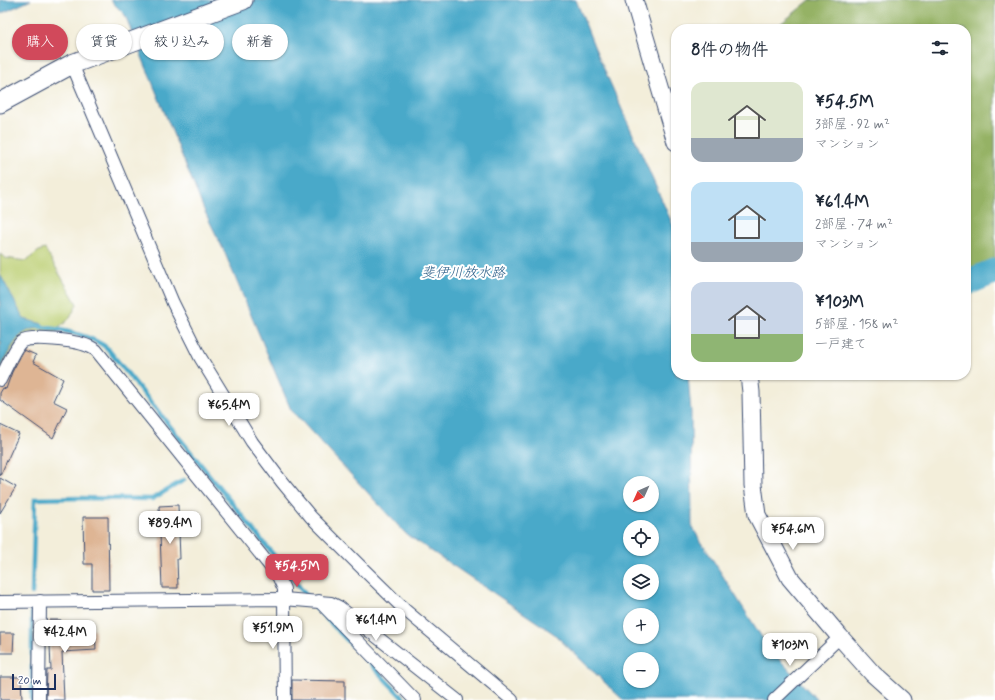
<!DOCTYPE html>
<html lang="ja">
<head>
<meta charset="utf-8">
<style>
  :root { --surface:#fff; --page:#f6f6f7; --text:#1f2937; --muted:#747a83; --accent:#d1495b }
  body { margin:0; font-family:Mynerve,"Klee One",sans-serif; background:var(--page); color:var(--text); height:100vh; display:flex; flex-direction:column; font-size:15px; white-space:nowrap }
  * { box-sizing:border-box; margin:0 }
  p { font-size:13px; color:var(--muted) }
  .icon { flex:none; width:22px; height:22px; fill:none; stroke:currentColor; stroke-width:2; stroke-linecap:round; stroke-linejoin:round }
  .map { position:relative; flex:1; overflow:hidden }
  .side { position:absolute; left:671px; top:24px; width:300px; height:356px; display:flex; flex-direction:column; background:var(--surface); border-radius:16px; box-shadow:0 1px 3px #0004 }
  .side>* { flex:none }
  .top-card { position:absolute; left:12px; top:24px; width:380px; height:36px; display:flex; gap:8px }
  .needle { width:26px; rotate:225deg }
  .controls { position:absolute; left:623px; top:476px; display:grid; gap:8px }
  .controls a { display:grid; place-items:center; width:36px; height:36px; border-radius:50%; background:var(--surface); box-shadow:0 1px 3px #0004; font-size:20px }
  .scale { position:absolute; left:12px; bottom:10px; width:44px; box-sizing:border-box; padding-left:4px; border:2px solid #1b2f5e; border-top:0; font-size:11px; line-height:14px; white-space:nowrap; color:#1b2f5e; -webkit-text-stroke:3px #fff; paint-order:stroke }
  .price { position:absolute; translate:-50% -34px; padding:0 9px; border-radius:8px; background:#fff; color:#222; font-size:13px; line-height:26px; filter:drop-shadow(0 1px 2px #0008) }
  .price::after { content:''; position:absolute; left:50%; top:24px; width:12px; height:9px; margin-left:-6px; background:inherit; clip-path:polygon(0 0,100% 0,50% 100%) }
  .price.selected { background:var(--accent); color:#fff }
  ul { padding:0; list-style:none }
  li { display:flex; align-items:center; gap:12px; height:100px; padding:0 20px }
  li span { display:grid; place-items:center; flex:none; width:112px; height:80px; border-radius:12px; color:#555 }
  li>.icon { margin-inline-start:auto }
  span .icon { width:48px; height:48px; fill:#fffc; stroke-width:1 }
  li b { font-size:17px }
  h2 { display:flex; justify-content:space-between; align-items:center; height:48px; padding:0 20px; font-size:17px }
  .pill { padding:0 14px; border-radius:18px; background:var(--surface); box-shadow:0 1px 3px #0004; font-size:14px; line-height:36px }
  .pill.selected { background:var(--accent); color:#fff }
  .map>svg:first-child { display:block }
</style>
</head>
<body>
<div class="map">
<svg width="995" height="700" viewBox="0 0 995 700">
  <rect width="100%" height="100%" fill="#fff"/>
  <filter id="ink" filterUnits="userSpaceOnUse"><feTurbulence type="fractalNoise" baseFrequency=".025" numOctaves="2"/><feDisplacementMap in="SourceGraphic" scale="8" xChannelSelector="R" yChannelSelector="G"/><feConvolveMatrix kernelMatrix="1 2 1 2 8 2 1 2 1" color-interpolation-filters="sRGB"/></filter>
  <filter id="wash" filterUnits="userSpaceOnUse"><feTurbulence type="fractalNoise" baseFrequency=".012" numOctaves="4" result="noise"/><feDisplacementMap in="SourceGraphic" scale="16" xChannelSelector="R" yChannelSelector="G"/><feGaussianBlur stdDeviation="0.9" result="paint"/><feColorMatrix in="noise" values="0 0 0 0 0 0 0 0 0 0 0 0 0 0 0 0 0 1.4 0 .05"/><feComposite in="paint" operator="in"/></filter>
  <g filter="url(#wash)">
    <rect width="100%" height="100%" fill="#f3eeda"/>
    <path fill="#bccf73" stroke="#6c7f68" d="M45,249l32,55 -7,14 -10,9 -1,6c-41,-5 -39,6 -59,37v-116l5,4 21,3 13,-10z"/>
    <path fill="#95b265" stroke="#587062" d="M810,0h185v262l-29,11v-244h-192z"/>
    <g fill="#4aa9c9" stroke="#326c94" fill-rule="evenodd">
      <path d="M0,0h31l-31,14z"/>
      <path d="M110,0h466l18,46 81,184 1,145h12l3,37 1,115 76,120 49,53h-194l-70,-67 -147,-99 -115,-124 -67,-159 -20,-41 -79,-195zM630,483h22v22h-22zM630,527h22v22h-22zM630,571h22v22h-22zM630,615h22v22h-22zM630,659h22v22h-22z"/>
      <path d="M0,274l24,45 19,5 -1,5c-23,-4 -33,23 -42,39v-20l2,-6 -2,-1z"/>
    </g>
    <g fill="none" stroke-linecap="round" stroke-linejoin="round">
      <g stroke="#4aa9c9" stroke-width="4.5">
        <path d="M37,326c21,3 55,9 70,22l210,261 88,91"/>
        <path d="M32,593l3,-94 42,-1 75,1 32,-19"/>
        <path d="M32,700v-90"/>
      </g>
      <path stroke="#4aa9c9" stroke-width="26" d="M966,283l29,-12"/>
    </g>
    <g id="blocks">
      <g fill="#deb594">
        <path d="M24,350l12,5 -3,7 30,17 -10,22 14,7 -14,30 -53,-38v-7l3,-5 3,1 6,-17z"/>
        <path d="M0,425l19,9 -19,42z"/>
        <path d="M0,478l16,9 -16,26z"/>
        <path d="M178,505l2,54h-3l1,29h-16l-3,-82z"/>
        <path d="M83,517h25l1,73h-17v-26h-8z"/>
        <path d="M49,620h12l1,10 33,-1 1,21 -34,2 2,48h-18l1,-30h4z"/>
        <path d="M0,633h14l-1,20h-13z"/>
        <path d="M0,677h21l1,23h-22z"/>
        <path d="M292,680l53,1v19h-53z"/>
      </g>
    </g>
  </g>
  <g filter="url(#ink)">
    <use href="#blocks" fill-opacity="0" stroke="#3b4c71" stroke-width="1"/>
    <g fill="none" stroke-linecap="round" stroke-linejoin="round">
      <g stroke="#3b4c71" stroke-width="14">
        <g id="street">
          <path d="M72,64l101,239 27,54 52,85 30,40 29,35 48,48 46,45 107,90"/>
          <path d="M0,380c4,-8 15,-33 21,-38 9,-7 56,-1 67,4 3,1 6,3 8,4l182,226 6,13v10l1,101"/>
          <path d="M319,601l96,99"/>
          <path d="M0,602l284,-3 47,4 8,4 118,93"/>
          <path d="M39,700l1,-99"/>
          <path d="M774,700l66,-63"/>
        </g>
      </g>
      <g stroke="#3b4c71" stroke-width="19">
        <g id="secondary">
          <path d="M634,0l42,142"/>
          <path d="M749,375l2,17 2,93 4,30 33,63 50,59 33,37 29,26"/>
        </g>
      </g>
      <g stroke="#3b4c71" stroke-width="21">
        <path id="primary" d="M0,103l72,-39 171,-64"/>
      </g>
      <use href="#street" stroke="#fff" stroke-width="12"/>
      <use href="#secondary" stroke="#fff" stroke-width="17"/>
      <use href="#primary" stroke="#fff" stroke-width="19"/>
    </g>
  </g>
  <g text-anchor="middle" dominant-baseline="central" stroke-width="4" stroke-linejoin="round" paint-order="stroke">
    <g font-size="14" font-style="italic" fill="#2e6089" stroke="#fff">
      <text x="463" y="273">斐伊川放水路</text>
    </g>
  </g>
</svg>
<div class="controls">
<a><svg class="needle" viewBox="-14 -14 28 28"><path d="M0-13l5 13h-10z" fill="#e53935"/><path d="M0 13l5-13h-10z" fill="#747a83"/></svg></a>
<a><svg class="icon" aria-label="locate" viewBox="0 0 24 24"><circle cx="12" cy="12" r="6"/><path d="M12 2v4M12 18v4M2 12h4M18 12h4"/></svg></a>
<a><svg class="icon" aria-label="layers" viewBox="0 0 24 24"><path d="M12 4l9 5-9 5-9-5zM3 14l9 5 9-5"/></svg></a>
<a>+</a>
<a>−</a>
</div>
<div class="scale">20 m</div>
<b class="price" style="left:229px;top:427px">¥65.4M</b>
<b class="price" style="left:170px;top:545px">¥89.4M</b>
<b class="price" style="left:793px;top:551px">¥54.6M</b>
<b class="price selected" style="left:297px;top:588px">¥54.5M</b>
<b class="price" style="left:376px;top:642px">¥61.4M</b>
<b class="price" style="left:273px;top:650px">¥51.9M</b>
<b class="price" style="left:65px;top:654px">¥42.4M</b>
<b class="price" style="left:790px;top:667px">¥103M</b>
<div class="top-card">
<a class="pill selected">購入</a>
<a class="pill">賃貸</a>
<a class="pill">絞り込み</a>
<a class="pill">新着</a>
</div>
<section class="side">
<h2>8件の物件<svg class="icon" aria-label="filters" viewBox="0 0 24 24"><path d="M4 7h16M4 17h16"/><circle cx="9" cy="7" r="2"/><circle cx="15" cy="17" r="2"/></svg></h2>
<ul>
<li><span style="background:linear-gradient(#dfe7d0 70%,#9aa5b1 0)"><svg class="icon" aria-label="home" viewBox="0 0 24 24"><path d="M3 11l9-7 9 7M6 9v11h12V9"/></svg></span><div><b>¥54.5M</b><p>3部屋 · 92 m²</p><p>マンション</p></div></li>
<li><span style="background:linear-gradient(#bfe0f5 75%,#9aa5b1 0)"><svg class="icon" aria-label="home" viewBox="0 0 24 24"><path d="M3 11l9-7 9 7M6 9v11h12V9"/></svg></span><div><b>¥61.4M</b><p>2部屋 · 74 m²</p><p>マンション</p></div></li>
<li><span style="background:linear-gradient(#c9d6e8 65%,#8fb573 0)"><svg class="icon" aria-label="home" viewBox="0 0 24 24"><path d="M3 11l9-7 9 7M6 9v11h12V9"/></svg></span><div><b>¥103M</b><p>5部屋 · 158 m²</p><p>一戸建て</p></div></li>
</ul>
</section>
</div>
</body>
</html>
